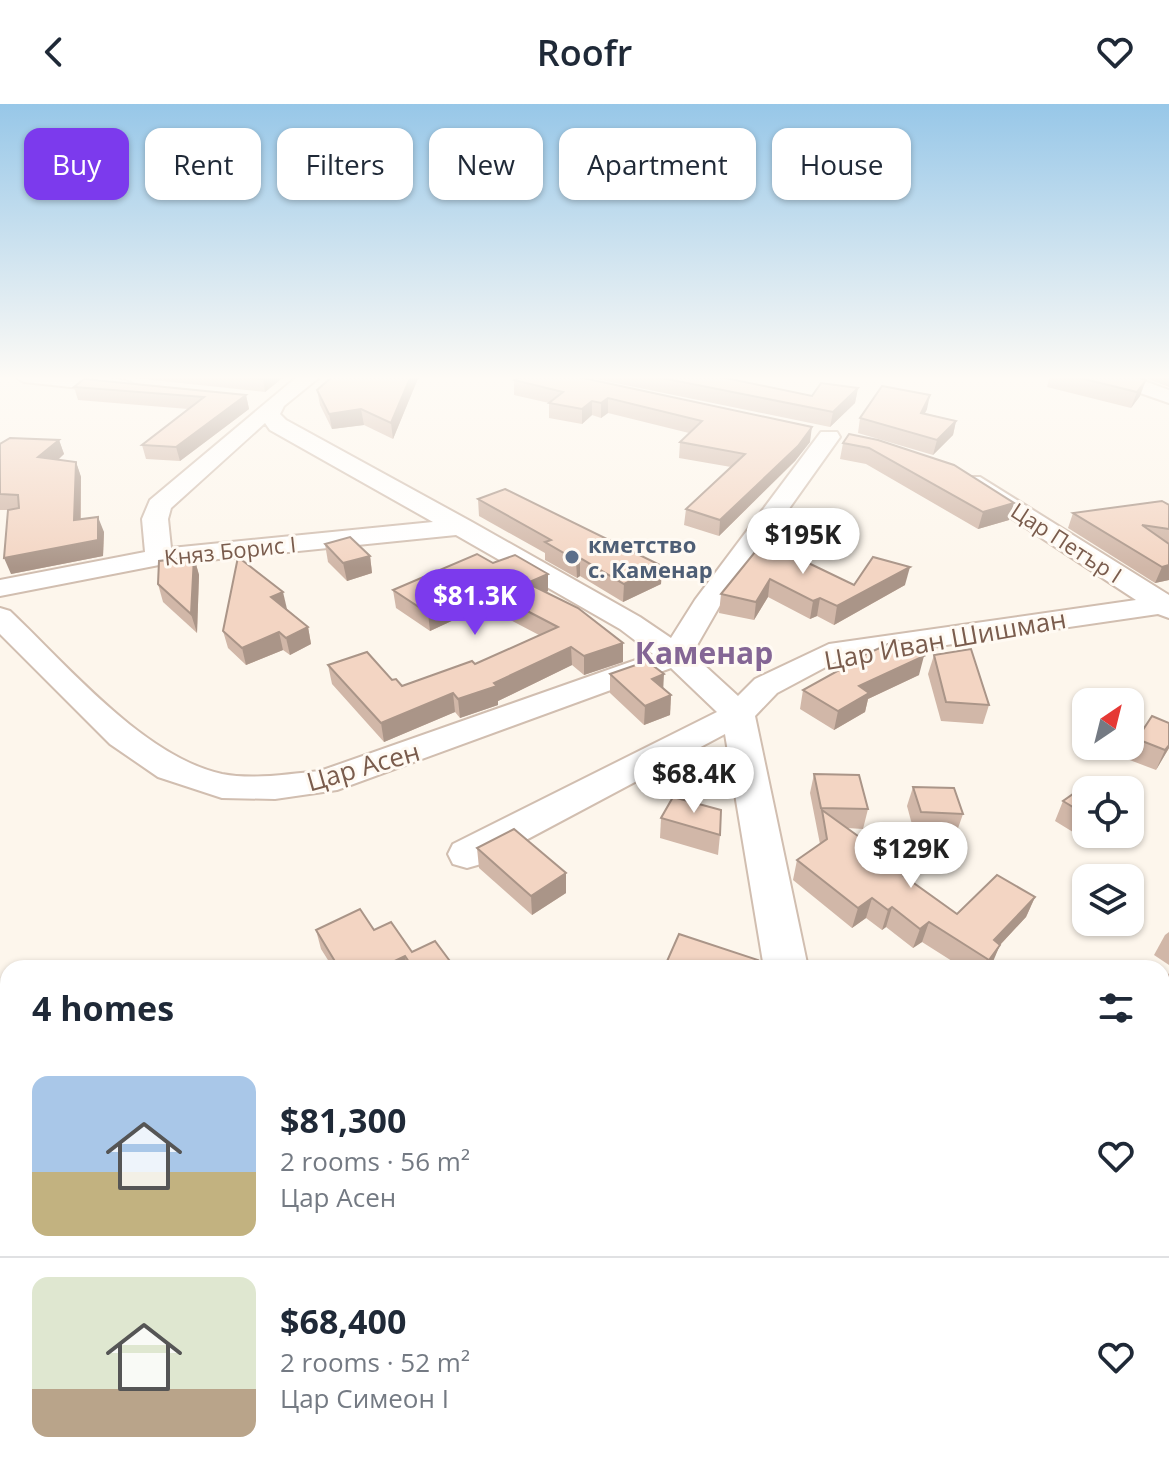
<!DOCTYPE html>
<html lang="en">
<head>
<meta charset="utf-8">
<style>
  :root { --surface:#fff; --page:#f2f2f3; --text:#1f2937; --muted:#747a83; --line:#e0e1e3; --accent:#7c3aed }
  body { margin:0; font-family:"Open Sans",sans-serif; background:var(--page); color:var(--text); height:100vh; display:flex; flex-direction:column; font-size:30px; white-space:nowrap }
  * { box-sizing:border-box; margin:0 }
  p { font-size:26px; color:var(--muted) }
  .icon { flex:none; width:44px; height:44px; fill:none; stroke:currentColor; stroke-width:2; stroke-linecap:round; stroke-linejoin:round }
  .map { position:relative; flex:1; overflow:hidden }
  .panel { position:absolute; left:0px; top:856px; width:1170px; height:514px; display:flex; flex-direction:column; background:var(--surface); border-radius:24px 24px 0 0; box-shadow:0 2px 6px #0004 }
  .panel>* { flex:none }
  .top-card { position:absolute; left:24px; top:24px; width:1122px; height:72px; display:flex; gap:16px }
  .needle { width:52px; rotate:35deg }
  .tools { position:absolute; left:1072px; top:584px; display:grid; gap:16px }
  .tools a { display:grid; place-items:center; width:72px; height:72px; border-radius:16px; background:var(--surface); box-shadow:0 2px 6px #0004; font-size:40px }
  .price { position:absolute; translate:-50% -68px; padding:0 18px; border-radius:28px; background:#fff; color:#222; font-size:26px; line-height:52px; filter:drop-shadow(0 2px 4px #0008) }
  .price::after { content:''; position:absolute; left:50%; top:48px; width:24px; height:18px; margin-left:-12px; background:inherit; clip-path:polygon(0 0,100% 0,50% 100%) }
  .price.on { background:var(--accent); color:#fff }
  ul { padding:0; list-style:none }
  li { display:flex; align-items:center; gap:24px; height:200px; padding:0 32px }
  li+li { border-top:2px solid var(--line) }
  li span { display:grid; place-items:center; flex:none; width:224px; height:160px; border-radius:16px; color:#555 }
  li>.icon { margin-inline-start:auto }
  span .icon { width:96px; height:96px; fill:#fffc; stroke-width:1 }
  li b { font-size:34px }
  h2 { display:flex; justify-content:space-between; align-items:center; height:96px; padding:0 32px; font-size:34px }
  .tag { padding:0 28px; border-radius:16px; background:var(--surface); box-shadow:0 2px 6px #0004; font-size:28px; line-height:72px }
  .tag.on { background:var(--accent); color:#fff }
  header { display:flex; justify-content:space-between; align-items:center; height:104px; padding:0 32px; background:var(--surface); font-size:36px; font-weight:600 }
  .map>svg:first-child { display:block }
</style>
</head>
<body>
<header><svg class="icon" aria-label="back" viewBox="0 0 24 24"><path d="M15 5l-7 7 7 7"/></svg>Roofr<svg class="icon" aria-label="heart" viewBox="0 0 24 24"><path d="M12 20l-8-8c-3-5 5-10 8-4 3-6 11-1 8 4z"/></svg></header>
<div class="map">
<svg width="1169" height="1369" viewBox="0 0 1169 1369">
  <rect width="100%" height="100%" fill="#fdf6ec"/>
  <g fill="#fde8e0">
    <path d="M0,1060h8v227l-8,-2v-87l3,-5z"/>
    <path d="M114,1362h564l2,7h-570z"/>
  </g>
  <g fill="none" stroke-linecap="round" stroke-linejoin="round">
    <g stroke="#d1beb0" stroke-width="4">
      <g id="minor">
        <path d="M14,272c24,0 109,-4 123,11l-10,6 -103,-11z"/>
        <path d="M298,272h23l-37,30 -4,8 6,6 186,102 168,95 31,21 24,-38 126,-168h16l3,5 -121,170 -27,47 46,42 17,-17 74,-35 307,-44 -172,-113 -4,-5 4,-5h16l189,118v23l-11,-4 -321,47 -60,32 -22,23 53,252h-44l-39,-234 -244,130 -14,4 -14,-4 -5,-10 5,-10 264,-132 -46,-44 -334,122 -62,9 -53,-1 -64,-21 -48,-33 -110,-110v-26l10,3c57,54 134,146 212,163 31,6 67,0 98,-3l333,-117 -33,-25 -164,-94 -297,30 -159,31v-16l145,-28 -3,-33 8,-19zM265,319l5,7 163,92 -262,26 -3,-29 3,-11z"/>
        <path d="M1100,272h30l39,14v13l-66,-23z"/>
        <path d="M1169,1059v55l-7,3v-55z"/>
        <path d="M1162,1227l7,3v62l-7,-2z"/>
        <path d="M815,1362h62l2,4 1,-4h67l-2,7h-129z"/>
      </g>
    </g>
    <use href="#minor" fill="#fff" fill-rule="evenodd"/>
  </g>
  <g fill="#d1b7a8">
    <path d="M115,272h170l-20,16z"/>
    <path d="M333,272h86l-26,63 -29,-14 -32,4 -12,-24 -3,-15z"/>
    <path d="M523,272l287,66 -15,19 -76,75 -35,-11 2,-16 45,-42 -52,-9 1,-16 9,-9 -81,-20 -7,5 -9,-3 -10,9 -33,-6v-15l-35,-8v-15z"/>
    <path d="M581,272h135l96,20 46,-8 -3,15 -25,24z"/>
    <path d="M1050,272h84l6,20 -9,12 -84,-21z"/>
    <path d="M1140,272h29v11z"/>
    <path d="M74,283l172,8 3,14 -69,52 -34,-2 -4,-14 46,-36 -110,-9z"/>
    <path d="M927,305l-2,4 31,8 -3,14 -20,20 -75,-22 2,-15z"/>
    <path d="M849,330l160,86 -31,9 -112,-65 -26,-5 3,-16z"/>
    <path d="M59,336l5,14 -6,6 18,2 5,15v42l23,13 -1,24 -92,18 -1,-64h-10v-66z"/>
    <path d="M478,395l184,67 -1,18 -38,18 -43,-26 -3,2 -32,-18v-7l-66,-37z"/>
    <path d="M1169,401v75l-14,3 -87,-55 5,-15z"/>
    <path d="M325,440l45,12 2,17 -25,8 -19,-19z"/>
    <path d="M194,453l5,18 -2,58 -34,-31 -5,-18z"/>
    <path d="M802,456l52,25h51l-71,40 -17,-9 -7,3 -42,-22 -14,23 -35,-7 2,-19z"/>
    <path d="M493,459l55,28 -2,2 77,50v19l-39,13 -12,-10 -74,36v4l-38,13 -5,-6 -71,30 -52,-58 -4,-19 64,15 10,6 73,-22 64,-29 -55,-29 -54,25 -34,-23 -3,-18z"/>
    <path d="M287,505l21,18 3,17 -21,11 -7,-5 -37,15 -18,-17 -5,-17z"/>
    <path d="M934,551l55,50 -6,19 -42,-3 -13,-47z"/>
    <path d="M849,558l70,13 -51,24 -3,13 -31,18 -34,-21 3,-19 45,-25z"/>
    <path d="M610,570l53,14 8,7 -1,20 -26,10 -34,-32z"/>
    <path d="M1169,619v25l-13,22 -29,-11 10,-20z"/>
    <path d="M814,670l54,35 -5,20 -16,-1 62,45 -2,5 50,36 78,-17 -9,20 -26,28 -11,23h-26l-41,-26 -9,6 -27,-21 -4,3 -16,-12 -14,10 -59,-48 4,-20 23,-16 -10,-51z"/>
    <path d="M913,683l50,27 -7,20 -42,-2 -7,-26z"/>
    <path d="M1086,686v44h32l-19,14 -44,-27 8,-20z"/>
    <path d="M661,714l59,17 -2,20 -58,-17z"/>
    <path d="M477,744l89,25v20l-34,22 -53,-47z"/>
    <path d="M316,826h58l38,22 43,16h-122l-12,-19z"/>
    <path d="M1169,828v33l-15,-10 11,-20z"/>
    <path d="M1169,869v22l-7,-5v-6z"/>
    <path d="M1071,1362h91l7,7h-91z"/>
  </g>
  <g fill="#aa9588">
    <path d="M266,272h19l-20,16 -2,-13z"/>
    <path d="M411,272h8l-26,63 -2,-16z"/>
    <path d="M1146,276l-6,16 -9,12 6,-16z"/>
    <path d="M858,284l-3,15 -25,24 3,-15z"/>
    <path d="M246,291l3,14 -69,52 -4,-14z"/>
    <path d="M930,291l-3,14 -9,18 3,-14z"/>
    <path d="M608,294v15l-7,5v-15z"/>
    <path d="M592,297v14l-10,9v-15z"/>
    <path d="M361,305l3,16 -32,4 -3,-15z"/>
    <path d="M956,317l-3,14 -20,20 4,-15z"/>
    <path d="M812,323l-2,15 -15,19 -76,75 1,-16z"/>
    <path d="M59,336l5,14 -20,18 -6,-15z"/>
    <path d="M76,358l5,15 -1,59 -6,-16z"/>
    <path d="M1014,399l-5,17 -31,9 5,-17z"/>
    <path d="M98,413l6,15 -1,24 -92,18 -7,-16z"/>
    <path d="M370,452l2,17 -25,8 -4,-18z"/>
    <path d="M194,453l5,18 -2,58 -6,-19z"/>
    <path d="M580,454v18l-3,2 -1,-18z"/>
    <path d="M1169,461v15l-14,3 7,-16z"/>
    <path d="M662,462l-1,18 -38,18 1,-18z"/>
    <path d="M910,463l-5,18 -71,40 3,-19z"/>
    <path d="M548,470v17l-20,10 -1,-18z"/>
    <path d="M770,475l-2,18 -14,23 2,-18z"/>
    <path d="M483,484l1,18 -54,25 -2,-18z"/>
    <path d="M283,488l4,17 -12,5 -4,-17z"/>
    <path d="M820,494l-3,18 -7,3 3,-18z"/>
    <path d="M308,523l3,17 -21,11 -4,-17z"/>
    <path d="M279,528l4,18 -37,15 -4,-17z"/>
    <path d="M623,539v19l-39,13v-19z"/>
    <path d="M571,543l1,18 -74,36v4l-38,13 -2,-19z"/>
    <path d="M924,552l-5,19 -51,24 -3,13 -31,18 4,-19 21,-25z"/>
    <path d="M664,570l-1,19 -11,-14z"/>
    <path d="M453,589l2,19 -71,30 -3,-19z"/>
    <path d="M671,591l-1,20 -26,10 1,-19z"/>
    <path d="M1169,641v3l-13,22 9,-20z"/>
    <path d="M1106,730h12l-19,14z"/>
    <path d="M566,769v20l-34,22 -1,-19z"/>
    <path d="M1035,793l-9,20 -40,43 8,-20z"/>
    <path d="M872,794l-6,20 -14,10 6,-20z"/>
    <path d="M892,803l-6,20 -4,3 6,-20z"/>
    <path d="M929,818l-7,20 -9,6 7,-19z"/>
    <path d="M1000,841l-8,19 -3,4h-3l3,-8z"/>
    <path d="M405,852l2,12h-27z"/>
    <path d="M246,1362h3l5,7h-11z"/>
  </g>
  <g fill="#f3d5c3" stroke="#aa9588" stroke-width="2">
    <path d="M237,272h29l-3,3z"/>
    <path d="M333,272h78l-20,47 -30,-14 -32,5 -12,-24z"/>
    <path d="M523,272h51l238,51 -14,19 -78,74 -34,-11 59,-55 -65,-12 22,-21 -94,-23 -7,5 -9,-2 -10,8 -33,-6 14,-11 -49,-12z"/>
    <path d="M652,272h64l96,20 9,-13 37,5 -25,24z"/>
    <path d="M1072,272h62l12,4 -9,12z"/>
    <path d="M84,275l162,16 -70,52 -34,-2 62,-48 -130,-10z"/>
    <path d="M882,282l48,9 -9,18 35,8 -19,19 -77,-22z"/>
    <path d="M849,330l29,6 76,25 60,38 -31,9 -114,-64 -26,-5z"/>
    <path d="M10,334l49,2 -21,17 38,5 -2,58 24,-3v23l-94,18 4,-48 11,-2 -1,-13 -18,-1v-50z"/>
    <path d="M505,385l157,77 -38,18 -44,-26 -4,2 -31,-18 6,-2 -73,-41z"/>
    <path d="M1162,397l7,4v24l-27,-4 27,19v21l-7,2 -89,-54z"/>
    <path d="M350,433l20,19 -27,7 -18,-19z"/>
    <path d="M764,437l39,10 -5,7 56,27 19,-28 37,10 -73,39 -17,-8 -7,3 -43,-22 -14,23 -35,-8z"/>
    <path d="M477,450l16,9 22,-8 33,19 -21,9 51,25 45,35 -39,13 -13,-9 -77,36 3,3 -39,13 -5,-6 -72,30 -53,-58 39,-13 25,28 4,-1 6,7 70,-25 3,3 83,-37 -75,-39 -55,25 -35,-23z"/>
    <path d="M194,453l-3,57 -33,-30 1,-23z"/>
    <path d="M238,453l45,35 -12,5 37,30 -22,11 -7,-6 -37,16 -19,-17z"/>
    <path d="M897,536l27,16 -65,30 10,7 -31,18 -35,-21 49,-27 -3,-1z"/>
    <path d="M971,545l18,56 -43,-3 -12,-47z"/>
    <path d="M647,557l17,13 -12,5 19,16 -26,11 -35,-32z"/>
    <path d="M1152,612l17,7v22l-4,5 -28,-11z"/>
    <path d="M814,670l45,1 9,34 -47,-1z"/>
    <path d="M913,683l41,1 9,26 -42,-2z"/>
    <path d="M1083,683l5,3h-2v25l-23,-14z"/>
    <path d="M673,693l48,13 -1,25 -59,-17z"/>
    <path d="M822,706l87,63 -5,3 53,38 40,-39 38,22 -41,43 6,5 -11,15 -60,-38 -9,7 -28,-22 -4,3 -16,-12 -14,10 -61,-48 30,-21z"/>
    <path d="M514,725l52,44 -35,23 -54,-48z"/>
    <path d="M360,805l14,21 17,-8 21,30 23,-11 20,27h-42l-8,-12 -25,12h-41l-23,-38z"/>
    <path d="M679,830l79,26 -3,8h-91z"/>
    <path d="M1162,1328l7,6v35h-63l-6,-7h62z"/>
    <path d="M123,1362h123l-3,7h-126z"/>
  </g>
  <linearGradient id="sky" x2="0" y2="1"><stop stop-color="#97c7e8"/><stop offset="0.59" stop-color="#fefbf6"/><stop offset="1" stop-color="#fefbf6" stop-opacity="0"/></linearGradient>
  <rect width="1169" height="464" fill="url(#sky)"/>
  <circle fill="#5c6f8a" stroke="#fffaf3" stroke-width="3" cx="572" cy="453" r="8"/>
  <g text-anchor="middle" dominant-baseline="central" stroke-width="6" stroke-linejoin="round" paint-order="stroke">
    <g font-size="22" fill="#7a5c4d" stroke="#fffaf3">
      <text transform="translate(1067 438) rotate(33)">Цар Петър I</text>
      <text transform="translate(230 446) rotate(-6)">Княз Борис I</text>
    </g>
    <g font-size="22" font-weight="bold" fill="#4e5e75" stroke="#fffaf3" text-anchor="start">
      <text x="588" y="440">кметство<tspan x="588" dy="25">с. Каменар</tspan></text>
    </g>
    <g font-size="26" fill="#7a5c4d" stroke="#fffaf3">
      <text transform="translate(945 535) rotate(-10)">Цар Иван Шишман</text>
      <text transform="translate(363 662) rotate(-16)">Цар Асен</text>
    </g>
    <g font-size="30" font-weight="bold" fill="#846695" stroke="#fffaf3">
      <text x="704" y="548">Каменар</text>
    </g>
  </g>
</svg>
<div class="tools">
<a><svg class="needle" viewBox="-14 -14 28 28"><path d="M0-13l5 13h-10z" fill="#e53935"/><path d="M0 13l5-13h-10z" fill="#747a83"/></svg></a>
<a><svg class="icon" aria-label="locate" viewBox="0 0 24 24"><circle cx="12" cy="12" r="6"/><path d="M12 2v4M12 18v4M2 12h4M18 12h4"/></svg></a>
<a><svg class="icon" aria-label="layers" viewBox="0 0 24 24"><path d="M12 4l9 5-9 5-9-5zM3 14l9 5 9-5"/></svg></a>
</div>
<b class="price" style="left:803px;top:472px">$195K</b>
<b class="price on" style="left:475px;top:533px">$81.3K</b>
<b class="price" style="left:694px;top:711px">$68.4K</b>
<b class="price" style="left:911px;top:786px">$129K</b>
<div class="top-card">
<a class="tag on">Buy</a>
<a class="tag">Rent</a>
<a class="tag">Filters</a>
<a class="tag">New</a>
<a class="tag">Apartment</a>
<a class="tag">House</a>
</div>
<section class="panel">
<h2>4 homes<svg class="icon" aria-label="filters" viewBox="0 0 24 24"><path d="M4 7h16M4 17h16"/><circle cx="9" cy="7" r="2"/><circle cx="15" cy="17" r="2"/></svg></h2>
<ul>
<li><span style="background:linear-gradient(#a9c7e8 60%,#c2b280 0)"><svg class="icon" aria-label="home" viewBox="0 0 24 24"><path d="M3 11l9-7 9 7M6 9v11h12V9"/></svg></span><div><b>$81,300</b><p>2 rooms · 56 m²</p><p>Цар Асен</p></div><svg class="icon" aria-label="heart" viewBox="0 0 24 24"><path d="M12 20l-8-8c-3-5 5-10 8-4 3-6 11-1 8 4z"/></svg></li>
<li><span style="background:linear-gradient(#dfe7d0 70%,#b9a48a 0)"><svg class="icon" aria-label="home" viewBox="0 0 24 24"><path d="M3 11l9-7 9 7M6 9v11h12V9"/></svg></span><div><b>$68,400</b><p>2 rooms · 52 m²</p><p>Цар Симеон I</p></div><svg class="icon" aria-label="heart" viewBox="0 0 24 24"><path d="M12 20l-8-8c-3-5 5-10 8-4 3-6 11-1 8 4z"/></svg></li>
</ul>
</section>
</div>
</body>
</html>
